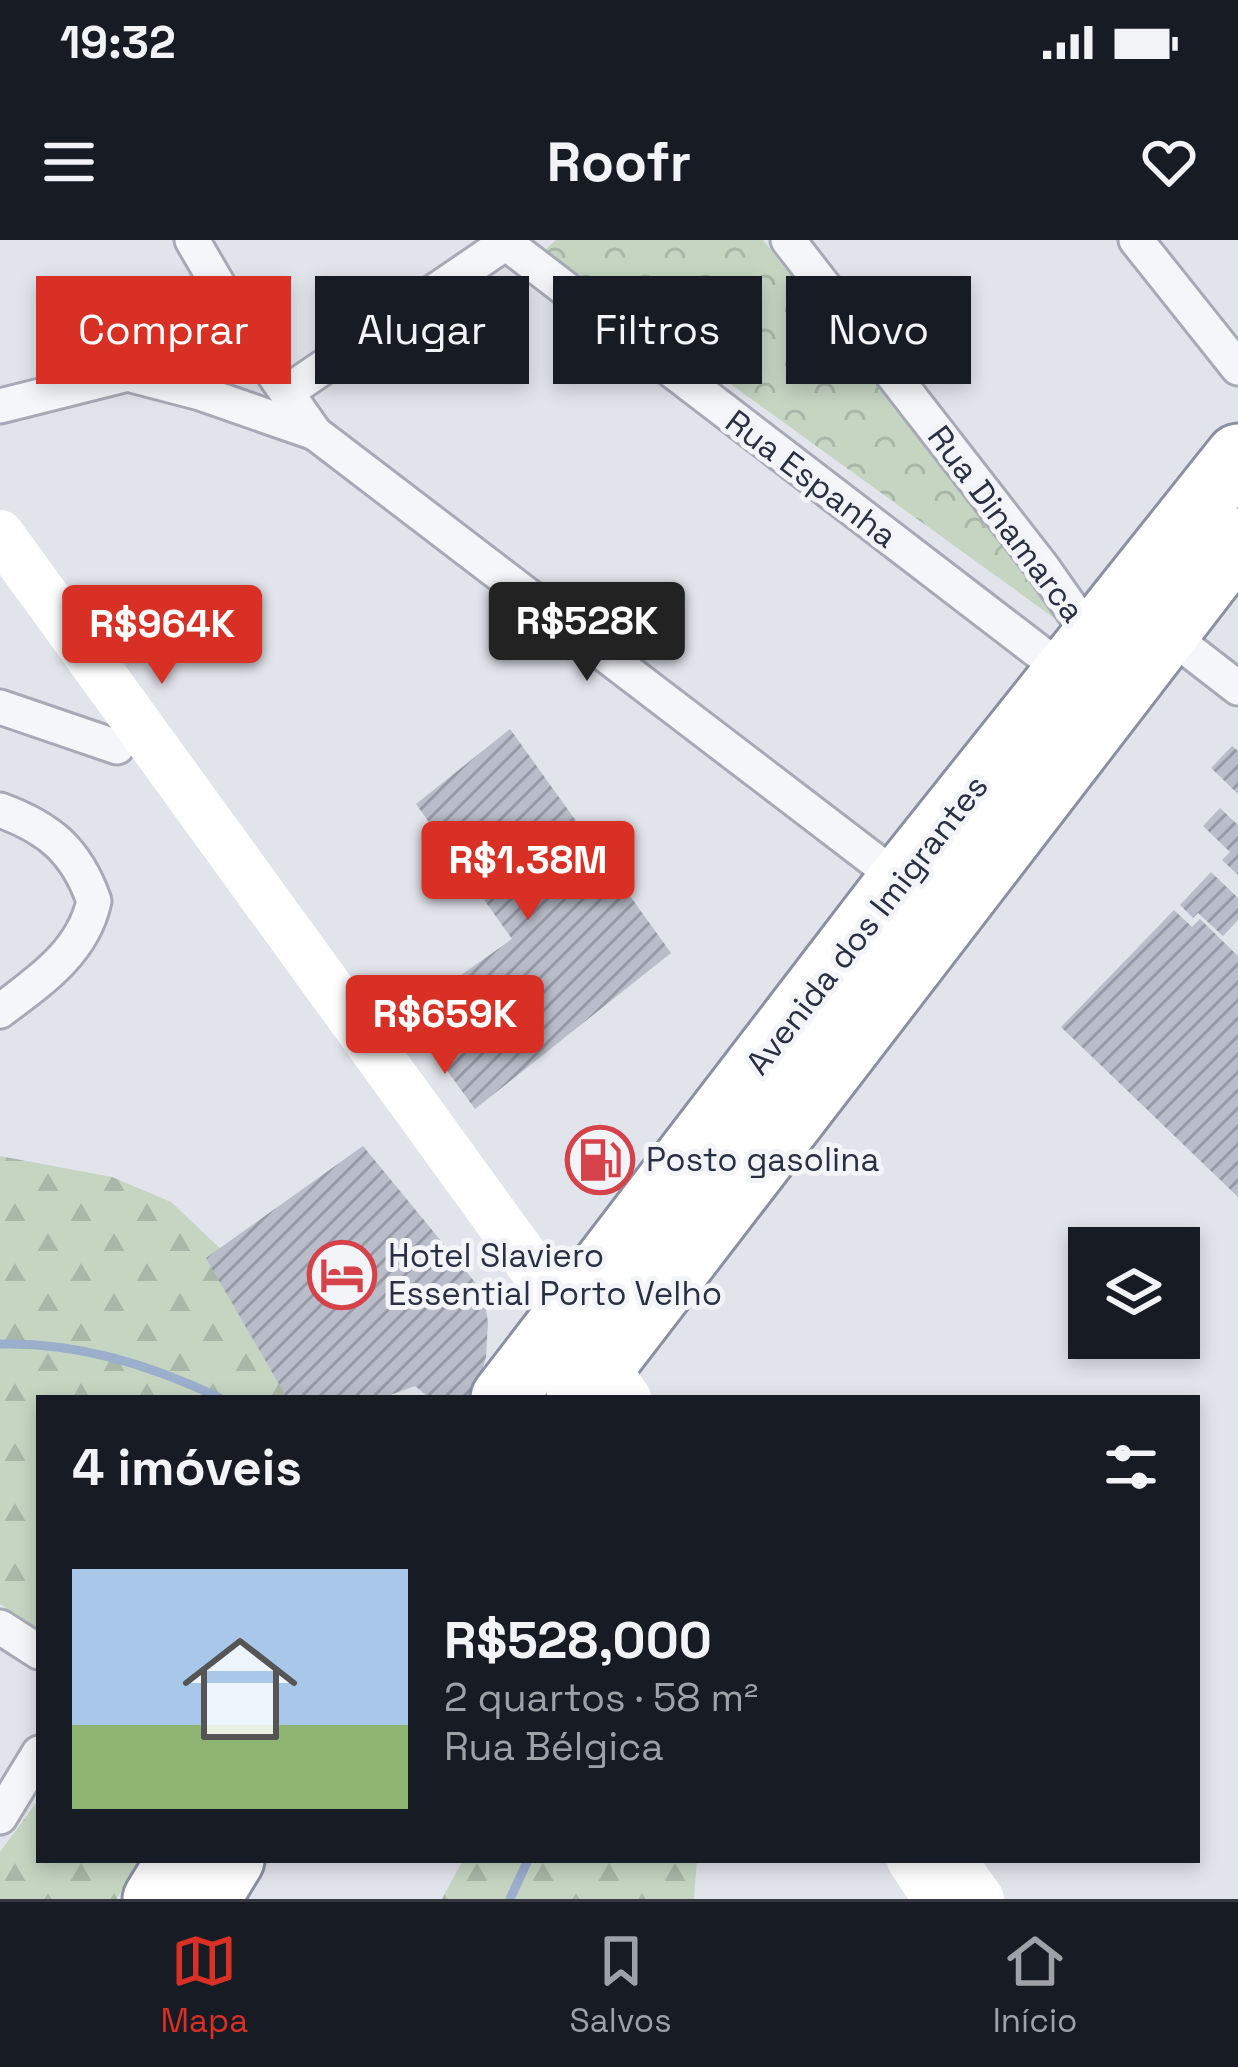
<!DOCTYPE html>
<html lang="pt">
<head>
<meta charset="utf-8">
<style>
  :root { --surface:#171b24; --page:#20242c; --text:#f1f3f6; --muted:#9ea1a6; --line:#363941; --accent:#d93025 }
  body { margin:0; font-family:"Space Grotesk",sans-serif; background:var(--page); color:var(--text); height:100vh; display:flex; flex-direction:column; font-size:45px; white-space:nowrap }
  * { box-sizing:border-box; margin:0 }
  p { font-size:39px; color:var(--muted) }
  .icon { flex:none; width:66px; height:66px; fill:none; stroke:currentColor; stroke-width:2; stroke-linecap:round; stroke-linejoin:round }
  .map { position:relative; flex:1; overflow:hidden }
  .details { position:absolute; left:36px; top:1155px; width:1164px; height:468px; display:flex; flex-direction:column; background:var(--surface); border-radius:0px; box-shadow:0 6px 18px #0003 }
  .details>* { flex:none }
  .banner { position:absolute; left:36px; top:36px; width:1167px; height:108px; display:flex; gap:24px }
  .controls { position:absolute; left:1068px; top:987px; display:grid; gap:24px }
  .controls a { display:grid; place-items:center; width:132px; height:132px; border-radius:0px; background:var(--surface); box-shadow:0 6px 18px #0003; font-size:60px }
  .price { position:absolute; translate:-50% -102px; padding:0 27px; border-radius:12px; background:var(--accent); color:#fff; font-size:39px; line-height:78px; filter:drop-shadow(0 3px 6px #0008) }
  .price::after { content:''; position:absolute; left:50%; top:72px; width:36px; height:27px; margin-left:-18px; background:inherit; clip-path:polygon(0 0,100% 0,50% 100%) }
  .price.selected { background:#222; color:#fff }
  ul { padding:0; list-style:none }
  li { display:flex; align-items:center; gap:36px; height:300px; padding:0 36px }
  li+li { border-top:3px solid var(--line) }
  li span { display:grid; place-items:center; flex:none; width:336px; height:240px; border-radius:0px; color:#555 }
  li>.icon { margin-inline-start:auto }
  span .icon { width:144px; height:144px; fill:#fffc; stroke-width:1 }
  li b { font-size:51px }
  h2 { display:flex; justify-content:space-between; align-items:center; height:144px; padding:0 36px; font-size:51px }
  .pill { padding:0 42px; border-radius:0px; background:var(--surface); box-shadow:0 6px 18px #0003; font-size:42px; line-height:108px }
  .pill.selected { background:var(--accent); color:#fff }
  .status { display:flex; justify-content:space-between; align-items:center; height:84px; padding:0 60px; background:var(--surface); direction:ltr }
  .status svg { height:33px; fill:currentColor }
  header { display:flex; justify-content:space-between; align-items:center; height:156px; padding:0 36px; background:var(--surface); font-size:54px; font-weight:700 }
  .menu { display:flex; justify-content:space-around; align-items:center; height:168px; border-top:3px solid var(--line); background:var(--surface); font-size:33px; color:var(--muted) }
  .menu a { display:grid; justify-items:center; gap:6px }
  .menu .selected { color:var(--accent) }
  .map>svg:first-child { display:block }
</style>
</head>
<body>
<div class="status"><b>19:32</b><svg viewBox="0 0 49 12"><path d="M0 12V9h3v3zM5 12V6h3v6zM10 12V3h3v9zM15 12V0h3v12zM26 1h20v11H26zM47 4h2v5h-2z"/></svg></div>
<header><svg class="icon" aria-label="menu" viewBox="0 0 24 24"><path d="M4 6h16M4 12h16M4 18h16"/></svg>Roofr<svg class="icon" aria-label="heart" viewBox="0 0 24 24"><path d="M12 20l-8-8c-3-5 5-10 8-4 3-6 11-1 8 4z"/></svg></header>
<div class="map">
<svg width="1238" height="1659" viewBox="0 0 1238 1659">
  <defs>
    <pattern id="forest-firs" width="22" height="20" patternUnits="userSpaceOnUse" patternTransform="scale(3)"><rect width="22" height="20" fill="#c5d5c2"/><path d="M5 1l3.5 6h-7zM16 11l3.5 6h-7z" fill="#a9b7a8"/></pattern>
    <pattern id="park-crowns" width="20" height="18" patternUnits="userSpaceOnUse" patternTransform="scale(3)"><rect width="20" height="18" fill="#c5d5c2"/><path d="M2 6a3 3 0 1 1 6 0M12 15a3 3 0 1 1 6 0" fill="none" stroke="#a9b7a8"/></pattern>
    <pattern id="building-hatch" width="6" height="6" patternUnits="userSpaceOnUse" patternTransform="scale(3)"><rect width="6" height="6" fill="#b9bdc9"/><path d="M-1 1l2-2M0 6l6-6M5 7l2-2" fill="none" stroke="#969aa5"/></pattern>
  </defs>
  <rect width="100%" height="100%" fill="#e2e4eb"/>
  <g fill="url(#forest-firs)">
    <path d="M0,916l112,21 59,25 208,196h-340v232l-39,-26z"/>
    <path d="M39,1559v61h100l-22,39h-117v-47z"/>
    <path d="M463,1620h234l-3,39h-252z"/>
  </g>
  <path fill="url(#park-crowns)" d="M556,0h207l305,388 -523,-378z"/>
  <g fill="none" stroke-linecap="round" stroke-linejoin="round">
    <g stroke="#9baecc" stroke-width="9">
      <path d="M0,1104c77,-2 152,21 220,54"/>
      <path d="M510,1659l18,-39"/>
    </g>
  </g>
  <g fill="url(#building-hatch)">
    <path d="M510,489l161,224 -196,156 -69,-95 106,-75 -96,-135z"/>
    <path d="M1232,506l6,5v43l-27,-26z"/>
    <path d="M1220,568l18,17v50l-16,-15 8,-8 -27,-26z"/>
    <path d="M1211,632l27,26v22l-15,16 -25,-23 -5,5 -13,-13z"/>
    <path d="M1174,670l18,17 8,-8 38,37v241l-177,-170z"/>
    <path d="M363,906l120,146 5,30 -2,35 -12,41h-44l-15,-12 -33,12h-95l-81,-140z"/>
  </g>
  <g fill="none" stroke-linecap="round" stroke-linejoin="round">
    <g stroke="#a7aab6" stroke-width="39">
      <g id="street">
        <path d="M192,0l60,103 63,90 585,447"/>
        <path d="M502,0l563,432"/>
        <path d="M788,0l255,328 49,70"/>
        <path d="M1136,0l102,128"/>
        <path d="M135,136l65,17 115,40"/>
        <path d="M287,152l223,-152"/>
        <path d="M0,166l252,-63"/>
        <path d="M1167,393l71,55"/>
        <path d="M0,467l117,40"/>
        <path d="M0,570c49,18 76,40 94,91 -11,51 -54,80 -94,110"/>
        <path d="M0,1387l39,25"/>
        <path d="M0,1577l39,-64"/>
      </g>
    </g>
    <g stroke="#8890a2" stroke-width="69">
      <g id="highway">
        <path d="M503,1158l397,-518 338,-424"/>
        <path d="M578,1158l660,-858"/>
        <path d="M155,1659l24,-39"/>
        <path d="M208,1659l24,-39"/>
      </g>
    </g>
    <use href="#street" stroke="#f5f6f9" stroke-width="33"/>
    <g stroke="#fff" stroke-width="48">
      <path d="M0,294l627,864"/>
      <path d="M911,1620l26,39"/>
      <path d="M952,1620l28,39"/>
    </g>
    <use href="#highway" stroke="#fff" stroke-width="63"/>
  </g>
  <defs>
    <g id="fuel-ring" transform="scale(3.45)"><circle r="9.5" fill="#f2f4f8" stroke="#d54249" stroke-width="1.5"/><path d="M-5.5-6h7V0h2V4h1.3V-2.5L3-4.5l.8-.8L6-3V5H2.5V1h-1V6h-7ZM-4.2-4.7v3.2H.2V-4.7Z" fill="#d54249"/></g>
    <g id="hotel-ring" transform="scale(3.45)"><circle r="9.5" fill="#f2f4f8" stroke="#d54249" stroke-width="1.5"/><path d="M-6-4.5h1.5V1H6V5H4.5V3h-9V5H-6ZM-4 0a1.8 1.8 0 1 1 3.6 0ZM.5 0V-2.5h3Q6-2.5 6 0Z" fill="#d54249"/></g>
  </defs>
  <g fill-rule="evenodd">
    <use href="#fuel-ring" x="600" y="920"/>
    <use href="#hotel-ring" x="342" y="1035"/>
  </g>
  <g text-anchor="middle" dominant-baseline="central" stroke-width="10" stroke-linejoin="round" paint-order="stroke">
    <g font-size="33" fill="#293044" stroke="#f2f4f8">
      <text transform="translate(811 239) rotate(37)">Rua Espanha</text>
      <text transform="translate(1006 284) rotate(53)">Rua Dinamarca</text>
      <text transform="translate(867 685) rotate(-52)">Avenida dos Imigrantes</text>
    </g>
    <g font-size="33" fill="#293044" stroke="#f2f4f8" text-anchor="start">
      <text x="646" y="920">Posto gasolina</text>
      <text x="388" y="1016">Hotel Slaviero<tspan x="388" dy="38">Essential Porto Velho</tspan></text>
    </g>
  </g>
</svg>
<div class="controls">
<a><svg class="icon" aria-label="layers" viewBox="0 0 24 24"><path d="M12 4l9 5-9 5-9-5zM3 14l9 5 9-5"/></svg></a>
</div>
<b class="price selected" style="left:587px;top:444px">R$528K</b>
<b class="price" style="left:162px;top:447px">R$964K</b>
<b class="price" style="left:528px;top:683px">R$1.38M</b>
<b class="price" style="left:445px;top:837px">R$659K</b>
<div class="banner">
<a class="pill selected">Comprar</a>
<a class="pill">Alugar</a>
<a class="pill">Filtros</a>
<a class="pill">Novo</a>
</div>
<section class="details">
<h2>4 imóveis<svg class="icon" aria-label="filters" viewBox="0 0 24 24"><path d="M4 7h16M4 17h16"/><circle cx="9" cy="7" r="2"/><circle cx="15" cy="17" r="2"/></svg></h2>
<ul>
<li><span style="background:linear-gradient(#a9c7e8 65%,#8fb573 0)"><svg class="icon" aria-label="home" viewBox="0 0 24 24"><path d="M3 11l9-7 9 7M6 9v11h12V9"/></svg></span><div><b>R$528,000</b><p>2 quartos · 58 m²</p><p>Rua Bélgica</p></div></li>
</ul>
</section>
</div>
<nav class="menu">
<a class="selected"><svg class="icon" aria-label="map" viewBox="0 0 24 24"><path d="M3 6l6-2 6 2 6-2v14l-6 2-6-2-6 2zM9 4v14M15 6v14"/></svg>Mapa</a>
<a><svg class="icon" aria-label="saved" viewBox="0 0 24 24"><path d="M7 4h10v16l-5-4-5 4z"/></svg>Salvos</a>
<a><svg class="icon" aria-label="home" viewBox="0 0 24 24"><path d="M3 11l9-7 9 7M6 9v11h12V9"/></svg>Início</a>
</nav>
</body>
</html>
